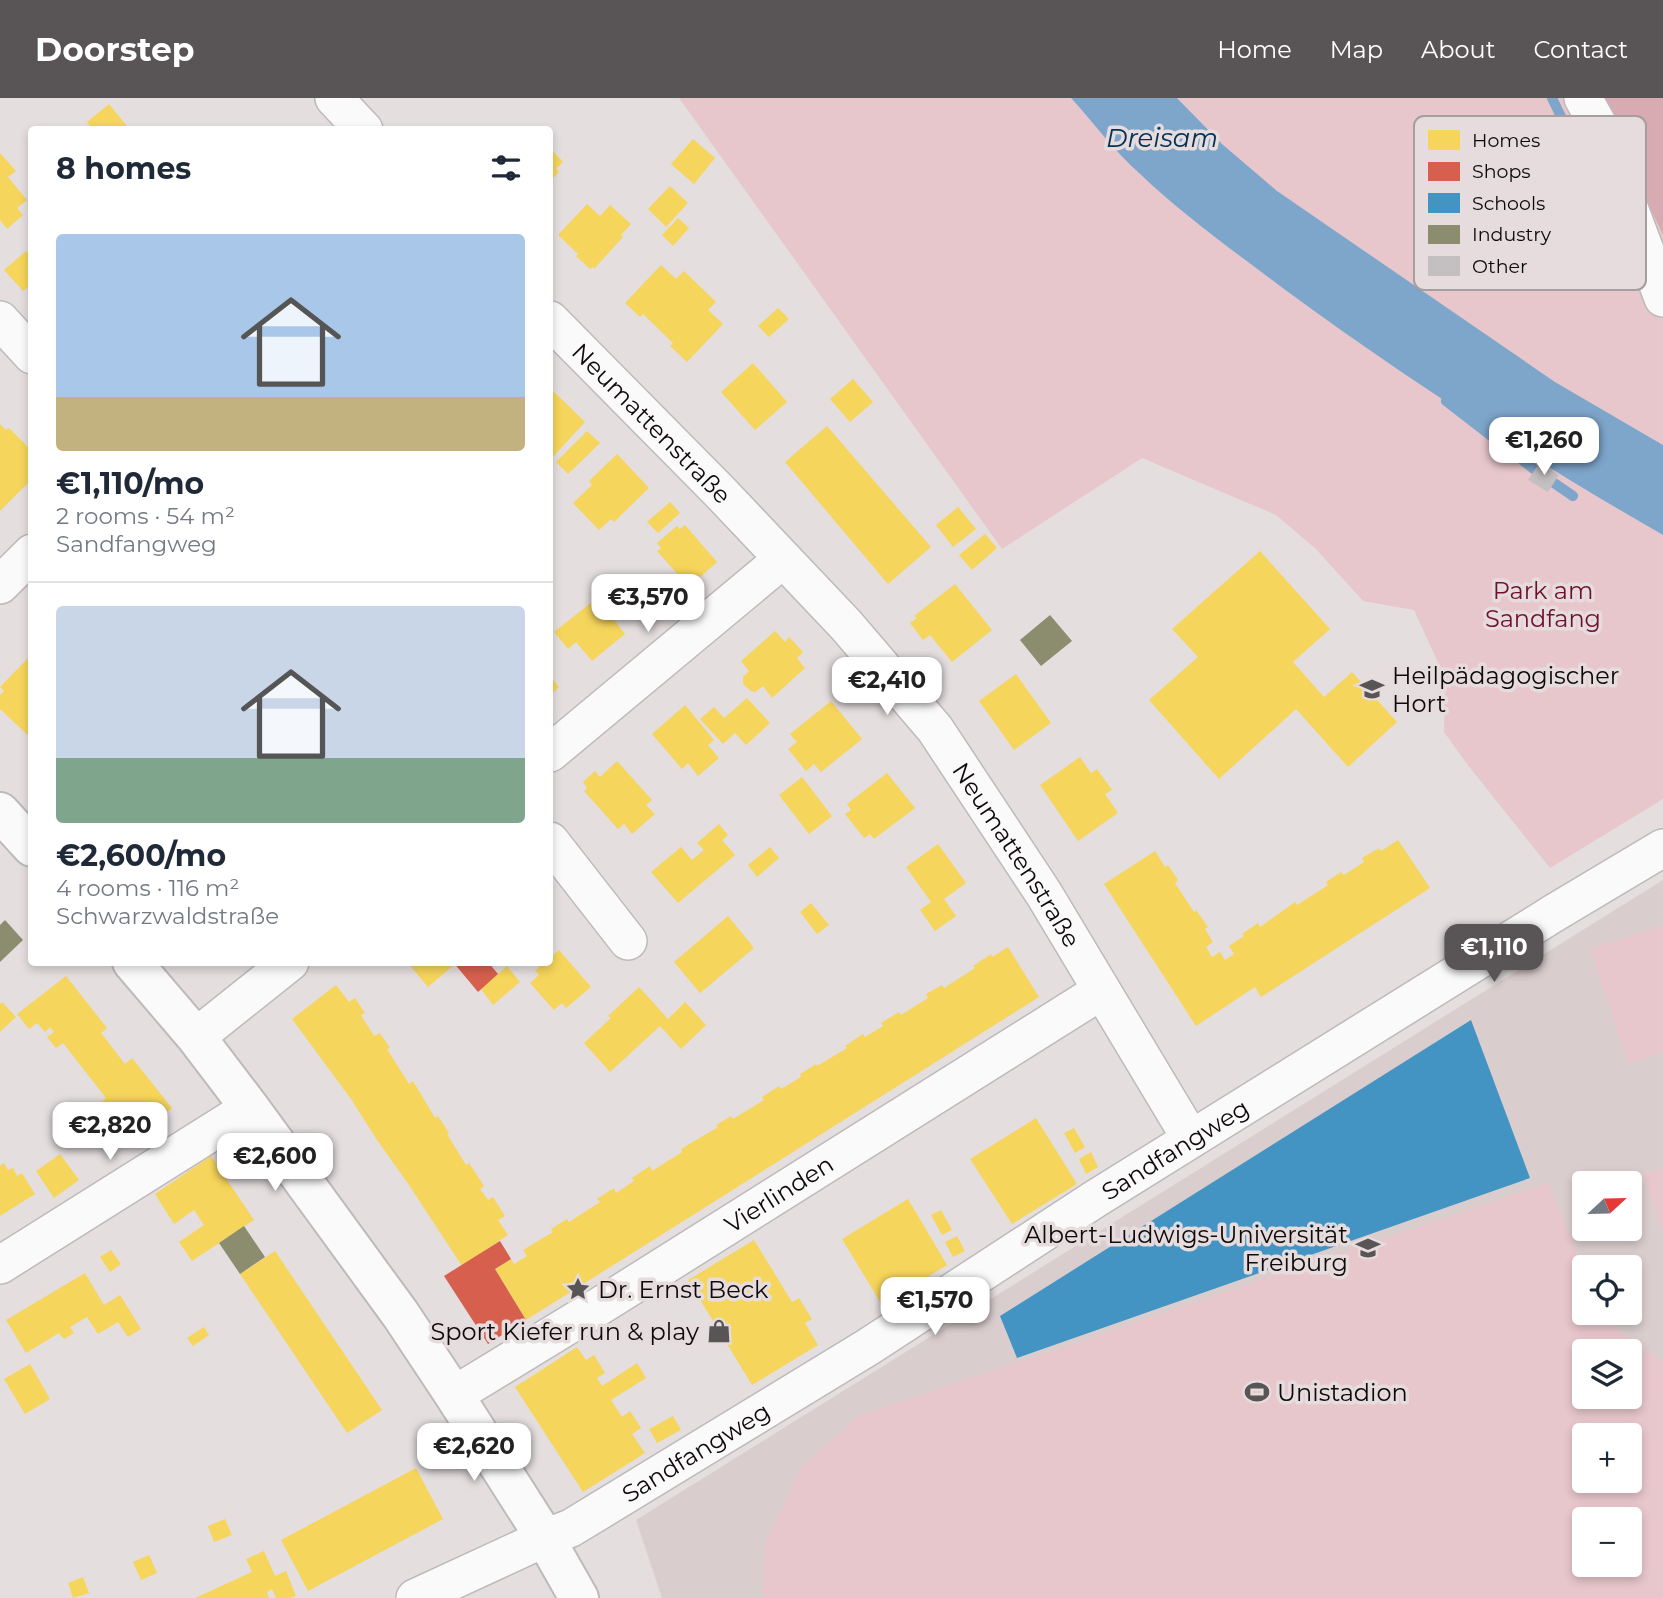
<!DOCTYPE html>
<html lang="en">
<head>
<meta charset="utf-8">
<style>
  :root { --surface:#fff; --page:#f6f6f7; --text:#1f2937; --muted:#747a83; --line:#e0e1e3; --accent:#595455 }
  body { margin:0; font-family:Montserrat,sans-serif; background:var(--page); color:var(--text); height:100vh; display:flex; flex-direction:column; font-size:26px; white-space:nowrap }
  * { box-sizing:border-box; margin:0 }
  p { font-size:23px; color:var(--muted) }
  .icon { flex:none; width:38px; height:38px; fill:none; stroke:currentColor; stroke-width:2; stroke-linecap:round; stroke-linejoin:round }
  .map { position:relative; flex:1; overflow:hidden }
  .panel { position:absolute; left:28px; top:28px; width:525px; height:840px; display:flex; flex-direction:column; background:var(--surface); border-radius:7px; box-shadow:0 4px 10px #0003 }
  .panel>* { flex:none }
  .needle { width:46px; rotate:68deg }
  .buttons { position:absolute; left:1572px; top:1073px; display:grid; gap:14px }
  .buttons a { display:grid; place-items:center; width:70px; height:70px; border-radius:7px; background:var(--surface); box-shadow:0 4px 10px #0003; font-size:35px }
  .price { position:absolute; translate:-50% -60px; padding:0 16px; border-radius:14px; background:#fff; color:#222; font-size:23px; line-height:46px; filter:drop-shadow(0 2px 4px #0008) }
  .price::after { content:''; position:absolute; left:50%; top:42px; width:21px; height:16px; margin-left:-10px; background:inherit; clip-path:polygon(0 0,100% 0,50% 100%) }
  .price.current { background:var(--accent); color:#fff }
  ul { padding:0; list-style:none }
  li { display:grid; align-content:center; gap:14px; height:371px; padding:0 28px }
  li+li { border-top:2px solid var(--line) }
  li span { display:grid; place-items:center; height:217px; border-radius:7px; color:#555 }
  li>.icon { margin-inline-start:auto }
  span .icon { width:126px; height:126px; fill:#fffc; stroke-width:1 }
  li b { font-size:30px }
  h2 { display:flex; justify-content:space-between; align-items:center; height:84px; padding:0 28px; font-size:30px }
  header { display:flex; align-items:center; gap:42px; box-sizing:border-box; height:98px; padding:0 35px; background:var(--accent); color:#fff }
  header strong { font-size:33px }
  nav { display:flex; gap:38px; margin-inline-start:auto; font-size:24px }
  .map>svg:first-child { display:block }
</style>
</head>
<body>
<header>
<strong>Doorstep</strong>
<nav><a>Home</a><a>Map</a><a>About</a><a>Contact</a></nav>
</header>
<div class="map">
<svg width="1663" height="1500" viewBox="0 0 1663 1500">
  <rect width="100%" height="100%" fill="#e4dedf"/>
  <path fill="#dacdce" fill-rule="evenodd" d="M1663,782v718h-1001l-26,-78zM1584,1085h45v45h-45zM1584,1169h45v45h-45zM1584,1253h45v45h-45zM1584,1337h45v45h-45zM1584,1421h45v45h-45z"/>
  <g fill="#e8c7cc" fill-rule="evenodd">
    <path d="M679,0h392c23,25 43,53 68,75 45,43 96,79 145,116 121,89 248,171 379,246v264l-113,69 -83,-104 -23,-32 1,-54 -31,-68 -51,-9 -47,-52 -40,-34 -134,-57 -140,91z"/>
    <path d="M1177,0h420l66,137v210l-108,-63 -279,-191 -54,-47z"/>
    <path d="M1663,827v127l-35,11 -38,-114z"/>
    <path d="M1663,1070v64l-20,-58z"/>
    <path d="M1548,1085l36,87v42l17,1 3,7 59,42v236h-900l2,-53 36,-77 58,-52zM1584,1253h45v45h-45zM1584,1337h45v45h-45zM1584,1421h45v45h-45z"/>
  </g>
  <path fill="#d8aab2" d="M1597,0h66v137z"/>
  <path fill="#7ea5ca" d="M1071,0h106l45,46 55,47 278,191 108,63v90c-131,-75 -258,-157 -379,-246 -49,-37 -100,-73 -145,-116 -25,-22 -45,-50 -68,-75z"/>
  <g fill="#f6d55c">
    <path d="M109,6l21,26h-37l-6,-8z"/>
    <path d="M693,41l22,19 -21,26 -23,-20z"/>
    <path d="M551,51l12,13 -7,7 3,3 -9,9v-30z"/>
    <path d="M0,55l16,18 -8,6 19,23 -10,8 6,7 -16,14 -7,-9z"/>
    <path d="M670,88l18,17 -22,24 -18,-18z"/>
    <path d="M587,106l13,12 10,-11 21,19 -10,11 2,2 -29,32 -1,-2 -3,2 -14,-13 2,-2 -20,-19z"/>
    <path d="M678,120l11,10 -16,18 -11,-11z"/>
    <path d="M26,153l6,6v27l-9,7 -19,-21z"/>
    <path d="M661,167l15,14 8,-8 32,31 -8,8 15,14 -36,38 -17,-16 3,-3 -30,-29 -3,3 -15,-14z"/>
    <path d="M778,210l11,11 -20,18 -11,-11z"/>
    <path d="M753,265l34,39 -32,28 -34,-38z"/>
    <path d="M853,281l20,23 -23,20 -20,-23z"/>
    <path d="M550,290l35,34 -34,37 -1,-2z"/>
    <path d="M0,326l6,6 3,-2 23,23v28l-32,32z"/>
    <path d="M827,328l104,121 -43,37 -103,-122z"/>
    <path d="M587,333l13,12 -32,31 -12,-12z"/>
    <path d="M617,356l32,34 -35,34 -3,-3 -12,11 -26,-27 19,-18 -3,-4z"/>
    <path d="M670,404l10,11 -22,20 -11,-11z"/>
    <path d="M958,409l18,22 -23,18 -17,-22z"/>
    <path d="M685,427l32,37 -28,25 -32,-36 4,-3 -4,-5 20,-17 3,3z"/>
    <path d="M985,436l12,14 -25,22 -13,-15z"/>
    <path d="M1260,453l70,78 -37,33 31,35 28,-25 45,50 -49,45 -52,-58 -77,70 -70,-79 49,-43 -26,-28z"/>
    <path d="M955,486l37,46 -40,32 -22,-27 -7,5 -13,-17 7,-5 -3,-2z"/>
    <path d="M597,500l28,36 -33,27 -16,-19 -8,7 -14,-17z"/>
    <path d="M775,533l10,11 4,-5 14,15 -6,6 8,10 -33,30 -9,-12 -8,6 -4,-1 -6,-5 -2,-3v-6l6,-6 -8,-10z"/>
    <path d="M32,556v59l-3,2 3,2v22l-32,-30v-14l4,-4 -4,-4z"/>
    <path d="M1016,576l35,49 -37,27 -35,-49z"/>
    <path d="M550,578l9,11 -9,9z"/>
    <path d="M747,600l23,25 -24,22 -11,-12 -12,11 -23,-25 14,-12 10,11z"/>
    <path d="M831,603l31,38 -41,33 -7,-8 -8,7 -18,-22 9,-7 -7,-8z"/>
    <path d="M685,607l29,35 -6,5 11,13 -21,18 -10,-13 -6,6 -30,-35z"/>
    <path d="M1080,659l11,16 6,-4 15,21 -7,4 13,19 -40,28 -38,-56z"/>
    <path d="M617,663l35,39 -6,5 9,9 -23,20 -8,-10 -6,5 -34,-38 3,-3 -4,-6 12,-11 5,6z"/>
    <path d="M887,675l28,35 -41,31 -4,-5 -6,4 -19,-24 6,-4 -4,-6z"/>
    <path d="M802,679l30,39 -23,18 -30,-39z"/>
    <path d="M719,726l9,11 -6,5 13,15 -57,48 -27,-31 30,-25 11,13 12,-10 -7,-7z"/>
    <path d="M1398,742l32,48 -169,109 -6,-10 -59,39 -92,-142 51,-33 10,16 3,-2 10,15 -3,3 19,29 2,-2 12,17 -3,2 8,13 -7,5 6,10 8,-5 5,8 9,-6 -5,-8 15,-10 -2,-2 16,-11 2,4 35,-25 2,3 31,-20 -2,-3 15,-10 3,3 20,-13 -2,-4 17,-10 2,3z"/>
    <path d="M938,746l28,39 -22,16 12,17 -21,15 -15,-21 11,-8 -25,-35z"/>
    <path d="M770,749l9,11 -22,19 -9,-12z"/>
    <path d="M811,805l18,22 -12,9 -17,-22z"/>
    <path d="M728,818l26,32 -54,45 -26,-31z"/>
    <path d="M1008,849l31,50 -513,323 -31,-51 16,-10 3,5 13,-8 -4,-6 30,-18 -2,-3 16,-10 2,3 31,-20 -3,-3 17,-11 2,5 18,-12 -2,-3 18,-12 2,5 30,-19 -1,-3 37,-22 -2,-2 15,-9 2,3 31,-19 -2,-3 17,-11 2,3 20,-12 -1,-3 16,-10 1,2 30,-18 -2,-2 18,-12 2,3 18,-11 -2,-3 18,-11 2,3 27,-17 -2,-4 16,-9 2,3 31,-20 -2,-2 18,-12 1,3z"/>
    <path d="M559,852l32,37 -25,21 -4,-5 -8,7 -24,-27 9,-8 -4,-4 9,-9h6v-4z"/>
    <path d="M407,864h46l2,2 -27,23z"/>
    <path d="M507,868l13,16 -27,23 -12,-16z"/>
    <path d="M66,878l41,52 -6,5 24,31 7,-6 40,50 -50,39 -13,-17 8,-7 -16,-20 5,-5 -43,-55 -7,5 -9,-11 7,-5 -4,-5 -5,5 -8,-9 -8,6 -12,-15z"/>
    <path d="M336,887l13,17 6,-4 10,15 -4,2 13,21 6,-3 10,15 -3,1 22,35 4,-3 22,37 3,-2 11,17 -2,1 19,31 3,-2 15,23 -4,3 8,11 5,-3 12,19 -7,4 10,15 -46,31 -55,-84 -30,-42 -26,-41 -59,-80z"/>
    <path d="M639,889l29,32 17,-17 21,23 -25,24 -21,-23 -50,46 -26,-29 27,-25 -3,-2z"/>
    <path d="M2,904l14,15 -16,15v-28z"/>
    <path d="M1036,1020l41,66 -65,40 -42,-65z"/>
    <path d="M1074,1030l11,19 -10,6 -11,-20z"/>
    <path d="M1091,1054l7,15 -12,7 -7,-15z"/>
    <path d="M60,1056l19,26 -25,18 -18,-27z"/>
    <path d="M211,1058l43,64 -62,41 -13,-19 25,-17 -10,-15 -20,14 -19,-30z"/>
    <path d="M4,1065l4,7 5,-2 4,8 5,-3 13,21 -35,22v-50z"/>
    <path d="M908,1101l39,66 -65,40 -40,-66z"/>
    <path d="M941,1112l11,20 -10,5 -11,-20z"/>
    <path d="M957,1138l8,15 -12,6 -8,-15z"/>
    <path d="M754,1142l38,62 7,-4 13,21 -7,4 13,22 -66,40 -64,-105z"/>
    <path d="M111,1152l10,14 -11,8 -10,-15z"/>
    <path d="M275,1153l107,159 -35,23 -107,-159z"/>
    <path d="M85,1175l19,32 16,-10 21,34 -13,8 -10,-15 -20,12 -11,-17 -17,10 4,6 -10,6 -5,-6 -33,20 -20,-33z"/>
    <path d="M204,1229l5,8 -16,11 -6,-8z"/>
    <path d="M577,1249l9,13 8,-5 11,18 -8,5 5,8 35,-23 9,15 -35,22 11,17 8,-6 11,17 -9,6 13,19 -62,39 -68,-105z"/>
    <path d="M30,1266l20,35 -25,15 -21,-35z"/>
    <path d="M673,1318l8,14 -24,13 -8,-14z"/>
    <path d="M416,1370l27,51 -135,72 -27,-51z"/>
    <path d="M225,1421l7,16 -18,7 -6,-16z"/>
    <path d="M264,1453l11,25 11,-5 10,25 -6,2h-14l-4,-9 -5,3 2,6h-74l57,-26 -6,-13z"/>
    <path d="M149,1457l8,18 -16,7 -8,-18z"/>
    <path d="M83,1479l6,16 -16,5 -5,-15z"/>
  </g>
  <g fill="#d6604d">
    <path d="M453,864h35l10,12 -20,18z"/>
    <path d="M500,1143l11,18 -16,10 31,51 -38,24 -44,-68z"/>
  </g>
  <path fill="#4393c3" d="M1471,922l59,158 -513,180 -17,-42z"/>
  <g fill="#8c8c6e">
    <path d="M1050,517l22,26 -31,25 -21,-26z"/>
    <path d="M5,822l18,20 -23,22v-37z"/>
    <path d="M244,1128l21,31 -25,17 -21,-31z"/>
  </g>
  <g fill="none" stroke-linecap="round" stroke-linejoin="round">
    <g stroke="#7ea5ca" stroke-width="10">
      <path d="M1552,0l78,161"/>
      <path d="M1452,293l-6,10 89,69 38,26"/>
    </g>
  </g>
  <path fill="#c4bfc0" d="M1540,364l19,13 -11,17 -20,-12z"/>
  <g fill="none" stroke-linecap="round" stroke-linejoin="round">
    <g stroke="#beb9ba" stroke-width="40">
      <g id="minor">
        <path d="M334,0l30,32"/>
        <path d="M1583,0l15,27 65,173"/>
        <path d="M0,222l32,35"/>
        <path id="s1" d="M550,222l170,172 126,133 89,104 109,165 147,245"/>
        <path d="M0,487l32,-32"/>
        <path d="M550,655l233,-194"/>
        <path d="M550,743l78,100"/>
        <path d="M196,939l94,-75"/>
        <path d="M0,1167l250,-157"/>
        <path id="s2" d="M454,1297l154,-94 493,-310"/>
        <path id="s3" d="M415,1500l130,-60 26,-10 297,-181 227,-148 459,-286 109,-65"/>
      </g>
    </g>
    <g stroke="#beb9ba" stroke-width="42">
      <g id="major">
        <path d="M0,714l32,35"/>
        <path d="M132,864l64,75 54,71 151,207 53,80 91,143 34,60"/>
      </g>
    </g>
    <use href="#minor" stroke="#fbfafa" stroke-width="37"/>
    <use href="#major" stroke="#fbfafa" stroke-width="38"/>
  </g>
  <defs>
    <g id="school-bare" transform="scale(1.89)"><path d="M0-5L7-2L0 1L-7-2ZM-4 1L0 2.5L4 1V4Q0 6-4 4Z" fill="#595455" stroke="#e6dcdd" stroke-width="2.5" paint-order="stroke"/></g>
    <g id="university-bare" transform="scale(1.89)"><path d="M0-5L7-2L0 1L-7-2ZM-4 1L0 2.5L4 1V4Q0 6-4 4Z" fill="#595455" stroke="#e6dcdd" stroke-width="2.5" paint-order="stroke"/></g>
    <g id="sight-bare" transform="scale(1.89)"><path d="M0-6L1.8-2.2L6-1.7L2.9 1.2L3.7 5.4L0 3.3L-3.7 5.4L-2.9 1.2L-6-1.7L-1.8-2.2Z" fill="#595455" stroke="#e6dcdd" stroke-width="2.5" paint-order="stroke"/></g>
    <g id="shop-bare" transform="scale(1.89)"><path d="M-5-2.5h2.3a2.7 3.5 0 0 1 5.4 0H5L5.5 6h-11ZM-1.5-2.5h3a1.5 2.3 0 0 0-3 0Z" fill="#595455" stroke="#e6dcdd" stroke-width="2.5" paint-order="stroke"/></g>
    <g id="stadium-bare" transform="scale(1.89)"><path d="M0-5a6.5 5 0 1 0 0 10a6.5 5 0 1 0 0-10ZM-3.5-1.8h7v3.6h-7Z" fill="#595455" stroke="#e6dcdd" stroke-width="2.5" paint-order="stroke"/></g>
  </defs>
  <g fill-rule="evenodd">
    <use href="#school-bare" x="1372" y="591"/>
    <use href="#university-bare" x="1368" y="1150"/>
    <use href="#sight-bare" x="578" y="1191"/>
    <use href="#shop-bare" x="719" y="1233"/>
    <use href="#stadium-bare" x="1257" y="1294"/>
  </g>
  <g text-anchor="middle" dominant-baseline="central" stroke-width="7" stroke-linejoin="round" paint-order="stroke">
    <g font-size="24" fill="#0e0a0b" stroke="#e6dcdd">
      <text stroke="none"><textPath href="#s1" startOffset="145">Neumattenstraße</textPath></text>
      <text stroke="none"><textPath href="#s1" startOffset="712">Neumattenstraße</textPath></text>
      <text stroke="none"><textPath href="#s3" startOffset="884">Sandfangweg</textPath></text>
      <text stroke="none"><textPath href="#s2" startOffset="382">Vierlinden</textPath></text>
      <text stroke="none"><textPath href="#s3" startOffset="317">Sandfangweg</textPath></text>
    </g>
    <g font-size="24" fill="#70102f" stroke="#e6dcdd">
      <text x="1543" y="492">Park am<tspan x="1543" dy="28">Sandfang</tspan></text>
    </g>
    <g font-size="24" fill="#0e0a0b" stroke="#e6dcdd" text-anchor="start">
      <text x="1392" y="577">Heilpädagogischer<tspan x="1392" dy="28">Hort</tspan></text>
      <text x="1348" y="1136" text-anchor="end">Albert-Ludwigs-Universität<tspan x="1348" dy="28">Freiburg</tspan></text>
      <text x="598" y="1191">Dr. Ernst Beck</text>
      <text x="699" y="1233" text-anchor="end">Sport Kiefer run &amp; play</text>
      <text x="1277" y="1294">Unistadion</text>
    </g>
    <g font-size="26" font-style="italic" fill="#023153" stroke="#e6dcdd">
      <text x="1162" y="40">Dreisam</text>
    </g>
  </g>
  <rect x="1414" y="18" width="232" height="174" rx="10" fill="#e6dcdd" stroke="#a59d9e" stroke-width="2"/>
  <rect x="1428" y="32" width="32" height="20" fill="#f6d55c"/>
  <rect x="1428" y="64" width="32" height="19" fill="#d6604d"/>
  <rect x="1428" y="95" width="32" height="20" fill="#4393c3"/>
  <rect x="1428" y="127" width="32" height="19" fill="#8c8c6e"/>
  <rect x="1428" y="158" width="32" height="20" fill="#c4bfc0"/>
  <g font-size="19" fill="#0e0a0b">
    <text x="1472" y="49">Homes</text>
    <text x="1472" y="80">Shops</text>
    <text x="1472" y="112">Schools</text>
    <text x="1472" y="143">Industry</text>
    <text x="1472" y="175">Other</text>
  </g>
</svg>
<div class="buttons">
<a><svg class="needle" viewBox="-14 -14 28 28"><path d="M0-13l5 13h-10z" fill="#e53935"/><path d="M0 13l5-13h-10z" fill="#747a83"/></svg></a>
<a><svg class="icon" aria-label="locate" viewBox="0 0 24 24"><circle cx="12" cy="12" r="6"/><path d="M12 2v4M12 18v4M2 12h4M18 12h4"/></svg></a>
<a><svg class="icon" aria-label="layers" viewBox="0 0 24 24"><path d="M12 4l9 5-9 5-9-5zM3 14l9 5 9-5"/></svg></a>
<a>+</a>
<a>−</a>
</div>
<b class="price" style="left:1544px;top:379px">€1,260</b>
<b class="price" style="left:648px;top:536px">€3,570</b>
<b class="price" style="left:887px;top:619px">€2,410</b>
<b class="price current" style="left:1494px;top:886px">€1,110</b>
<b class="price" style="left:110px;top:1064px">€2,820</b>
<b class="price" style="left:275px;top:1095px">€2,600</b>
<b class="price" style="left:935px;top:1239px">€1,570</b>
<b class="price" style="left:474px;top:1385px">€2,620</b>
<section class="panel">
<h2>8 homes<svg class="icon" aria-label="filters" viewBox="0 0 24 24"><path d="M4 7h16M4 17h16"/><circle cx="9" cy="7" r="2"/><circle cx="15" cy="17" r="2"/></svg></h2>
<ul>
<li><span style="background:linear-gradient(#a9c7e8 75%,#c2b280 0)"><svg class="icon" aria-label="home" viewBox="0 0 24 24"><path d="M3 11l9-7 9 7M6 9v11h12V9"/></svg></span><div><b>€1,110/mo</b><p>2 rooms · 54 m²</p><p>Sandfangweg</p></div></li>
<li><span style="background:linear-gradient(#c9d6e8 70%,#7fa58c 0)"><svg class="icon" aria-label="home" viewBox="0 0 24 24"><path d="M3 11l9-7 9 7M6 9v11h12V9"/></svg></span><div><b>€2,600/mo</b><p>4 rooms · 116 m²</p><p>Schwarzwaldstraße</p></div></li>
</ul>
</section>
</div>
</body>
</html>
